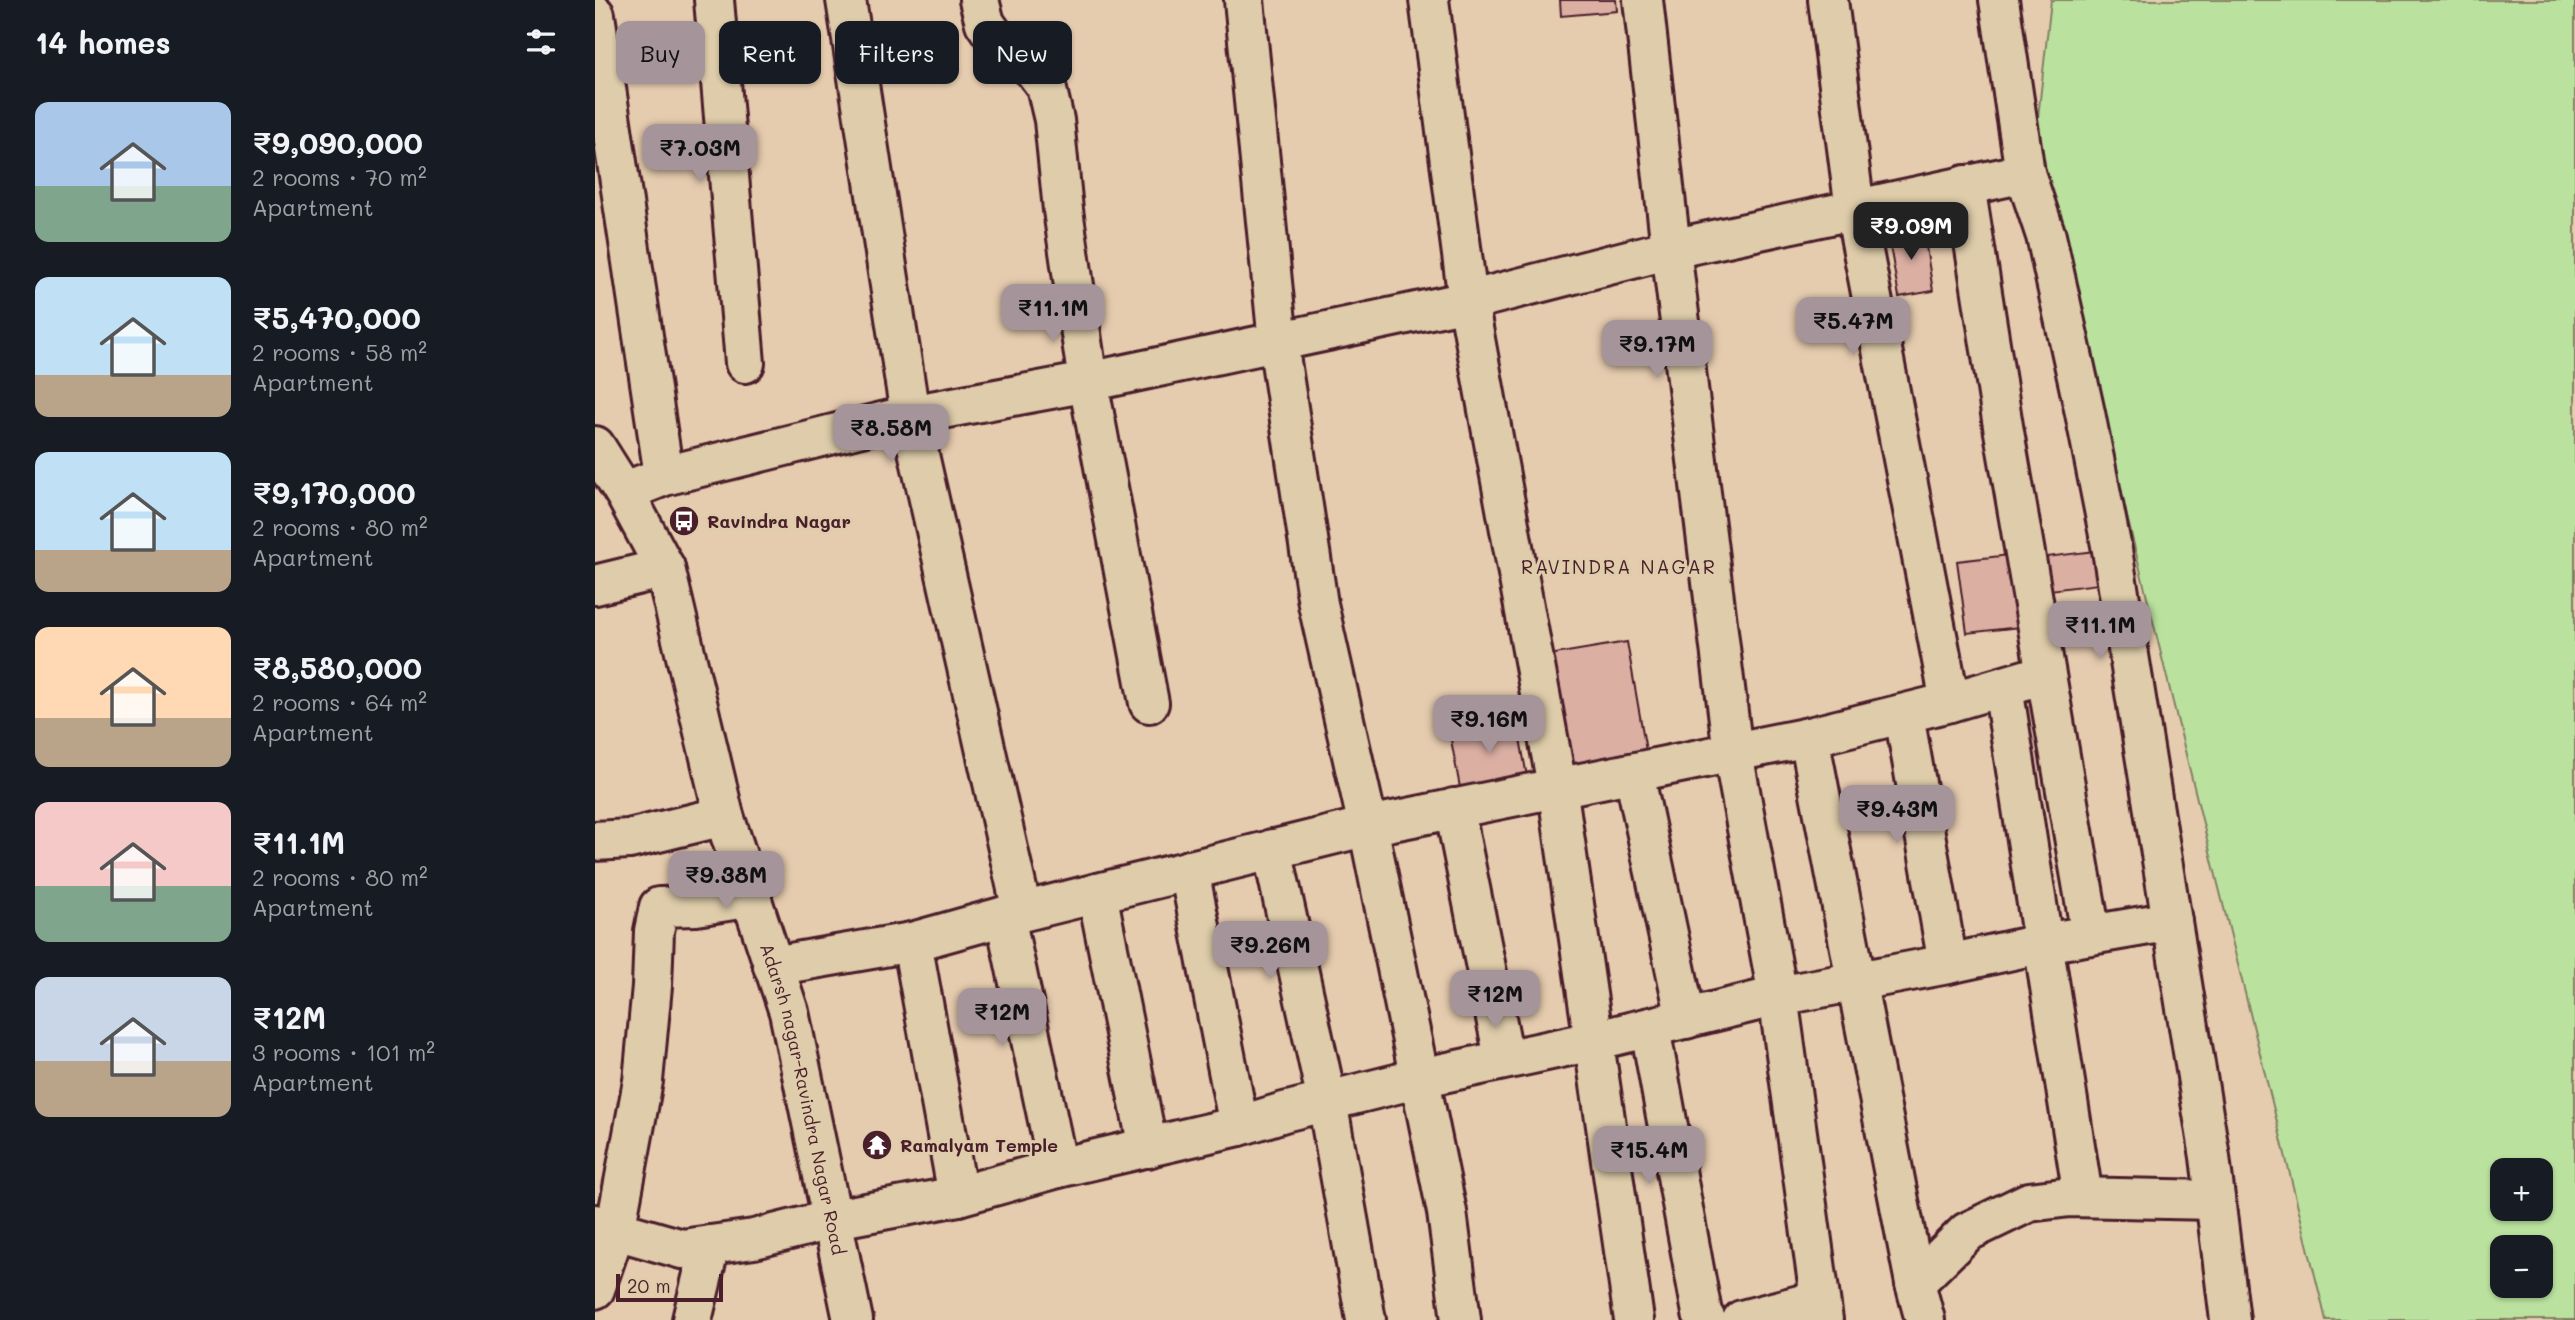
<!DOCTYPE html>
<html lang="en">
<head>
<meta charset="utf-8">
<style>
  :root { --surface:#171b24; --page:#242831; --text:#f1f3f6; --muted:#9ea1a6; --accent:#a6949b }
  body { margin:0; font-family:Mali,sans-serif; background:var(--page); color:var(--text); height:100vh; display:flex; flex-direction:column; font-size:26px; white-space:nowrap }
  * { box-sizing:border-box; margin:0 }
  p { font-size:23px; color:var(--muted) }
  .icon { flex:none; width:38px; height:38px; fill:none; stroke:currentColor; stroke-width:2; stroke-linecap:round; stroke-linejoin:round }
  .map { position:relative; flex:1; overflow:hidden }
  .details { display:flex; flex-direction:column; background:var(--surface); width:595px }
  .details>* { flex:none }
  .guide { position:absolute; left:21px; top:21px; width:665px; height:63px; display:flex; gap:14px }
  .buttons { position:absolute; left:1895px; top:1158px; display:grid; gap:14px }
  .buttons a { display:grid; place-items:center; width:63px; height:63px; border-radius:14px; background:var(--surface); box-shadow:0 2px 5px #0004; font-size:35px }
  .scale { position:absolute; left:21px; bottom:18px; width:107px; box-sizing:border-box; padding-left:7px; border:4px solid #4a1f2b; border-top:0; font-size:19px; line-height:24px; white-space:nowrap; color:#4a1f2b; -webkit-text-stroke:5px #deccaa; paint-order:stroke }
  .price { position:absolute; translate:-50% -60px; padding:0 16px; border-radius:14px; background:var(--accent); color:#111; font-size:23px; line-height:46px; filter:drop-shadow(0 2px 4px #0008) }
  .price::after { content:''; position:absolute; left:50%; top:42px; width:21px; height:16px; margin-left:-10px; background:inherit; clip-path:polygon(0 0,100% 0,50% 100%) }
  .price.selected { background:#222; color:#fff }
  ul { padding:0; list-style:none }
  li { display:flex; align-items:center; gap:21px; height:175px; padding:0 35px }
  li span { display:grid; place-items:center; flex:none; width:196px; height:140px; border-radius:14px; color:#555 }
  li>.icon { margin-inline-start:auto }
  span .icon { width:84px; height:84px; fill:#fffc; stroke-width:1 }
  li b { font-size:30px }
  h2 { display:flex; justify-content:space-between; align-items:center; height:84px; padding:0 35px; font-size:30px }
  .tag { padding:0 24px; border-radius:14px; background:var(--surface); box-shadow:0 2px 5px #0004; font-size:24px; line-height:63px }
  .tag.selected { background:var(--accent); color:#111 }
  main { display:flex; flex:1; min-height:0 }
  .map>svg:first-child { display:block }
</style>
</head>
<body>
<main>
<section class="details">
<h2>14 homes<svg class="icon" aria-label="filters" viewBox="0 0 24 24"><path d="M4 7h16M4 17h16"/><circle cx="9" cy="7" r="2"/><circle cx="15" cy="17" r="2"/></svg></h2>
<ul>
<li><span style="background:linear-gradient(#a9c7e8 60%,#7fa58c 0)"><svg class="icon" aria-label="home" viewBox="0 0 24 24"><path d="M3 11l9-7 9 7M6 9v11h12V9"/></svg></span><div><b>₹9,090,000</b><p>2 rooms · 70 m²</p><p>Apartment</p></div></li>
<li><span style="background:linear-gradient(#bfe0f5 70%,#b9a48a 0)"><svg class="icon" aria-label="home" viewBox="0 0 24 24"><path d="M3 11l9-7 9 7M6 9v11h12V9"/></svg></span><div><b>₹5,470,000</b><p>2 rooms · 58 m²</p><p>Apartment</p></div></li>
<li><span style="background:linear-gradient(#bfe0f5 70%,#b9a48a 0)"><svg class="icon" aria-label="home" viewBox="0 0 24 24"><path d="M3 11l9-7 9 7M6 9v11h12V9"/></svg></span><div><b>₹9,170,000</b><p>2 rooms · 80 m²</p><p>Apartment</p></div></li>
<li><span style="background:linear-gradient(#ffd9b3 65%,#b9a48a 0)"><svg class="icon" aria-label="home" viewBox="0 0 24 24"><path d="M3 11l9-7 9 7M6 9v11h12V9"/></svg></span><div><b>₹8,580,000</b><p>2 rooms · 64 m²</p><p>Apartment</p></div></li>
<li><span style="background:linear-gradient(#f6c9c9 60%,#7fa58c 0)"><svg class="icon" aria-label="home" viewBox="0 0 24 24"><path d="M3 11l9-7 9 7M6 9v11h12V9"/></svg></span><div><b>₹11.1M</b><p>2 rooms · 80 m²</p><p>Apartment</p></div></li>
<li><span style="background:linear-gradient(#c9d6e8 60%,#b9a48a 0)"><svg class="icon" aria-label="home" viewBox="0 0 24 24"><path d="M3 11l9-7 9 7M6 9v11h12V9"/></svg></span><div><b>₹12M</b><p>3 rooms · 101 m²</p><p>Apartment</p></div></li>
</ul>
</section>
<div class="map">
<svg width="1980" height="1320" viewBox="0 0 1980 1320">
  <rect width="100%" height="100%" fill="#e6ccaf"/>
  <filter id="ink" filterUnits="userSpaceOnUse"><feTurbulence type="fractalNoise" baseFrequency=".0143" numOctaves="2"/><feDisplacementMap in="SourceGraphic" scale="14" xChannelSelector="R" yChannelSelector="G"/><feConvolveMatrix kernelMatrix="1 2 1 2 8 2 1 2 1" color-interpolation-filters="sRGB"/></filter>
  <g filter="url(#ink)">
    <path fill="#bae29e" stroke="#828064" stroke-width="2" fill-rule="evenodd" d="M1456,0h524v1320h-249l-291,-1175zM1908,1171h38v38h-38zM1908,1248h38v38h-38z"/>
    <g fill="#dcafa3" stroke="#4a1f2b" stroke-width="2">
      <path d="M965,0h56l1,11 -56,5z"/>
      <path d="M1328,228l10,63 -34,6 -11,-63z"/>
      <path d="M1508,550l4,33 -65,8 -4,-33z"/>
      <path d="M1423,554l10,72 -61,7 -10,-72z"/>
      <path d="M1032,642l21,120 -78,13 -21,-120z"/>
      <path d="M920,712l14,75 -67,11 -14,-74z"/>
    </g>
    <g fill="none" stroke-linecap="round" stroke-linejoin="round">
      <g stroke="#4a1f2b" stroke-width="44">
        <g id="minor">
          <path d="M119,0l31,363"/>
          <path d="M251,0l64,415 112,496"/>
          <path d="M384,0l6,23 14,20 35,27 12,16 8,34 9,90 25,172 61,321"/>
          <path d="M649,0l34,342 40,262 50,222 79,386 14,108"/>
          <path d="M834,0l39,301 89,485 77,534"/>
          <path d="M1048,0l28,249 62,504 45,243 45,324"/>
          <path d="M1233,0l27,210 95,492"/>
          <path d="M1404,0l26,173 21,63 39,177 27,137 98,607 20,163"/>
          <path d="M0,15l69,461"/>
          <path d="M1370,185l38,241 88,509"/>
          <path d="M29,492l40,-16 246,-61 178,-33 380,-81 203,-52 354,-76"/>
          <path d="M0,585l70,-17"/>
          <path d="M1408,687l80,510"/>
          <path d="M1309,715l44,249"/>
          <path d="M1214,737l106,546 10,37"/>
          <path d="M1039,773l52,246"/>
          <path d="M859,808l50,250"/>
          <path d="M0,841l34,-2 95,-23"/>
          <path d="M677,849l55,252 39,219"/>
          <path d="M594,870l50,256"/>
          <path d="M502,893l51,255"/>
          <path d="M410,916l53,252"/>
          <path d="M317,942l46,254"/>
          <path d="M178,966l139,-24 93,-26 363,-90 441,-89 141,-35 95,-28"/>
          <path d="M1055,1028l52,285 4,7"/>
          <path d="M0,1224l87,25 72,-10 80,-20 124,-23 100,-28 181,-42 45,-14 136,-34 173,-37 185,-45 170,-32 96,-21 128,-22"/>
          <path d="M1320,1283l52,-51 62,-30 41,-5 145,3"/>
          <path d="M0,1289l20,-58 28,-150 9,-95 2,-55 5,-24 37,-1 56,-9"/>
          <path d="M97,1320l18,-75"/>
          <path d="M1147,1320l77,-20"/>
        </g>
      </g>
      <g stroke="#4a1f2b" stroke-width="44">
        <g id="tertiary">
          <path id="s1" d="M0,446l29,46 41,76 59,248 65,196 64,308"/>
        </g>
      </g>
      <use href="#minor" stroke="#deccaa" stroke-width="38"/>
      <use href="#tertiary" stroke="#deccaa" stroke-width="38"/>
    </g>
  </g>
  <defs>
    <g id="bus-disc" transform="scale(1.575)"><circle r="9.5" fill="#4a1f2b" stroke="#deccaa"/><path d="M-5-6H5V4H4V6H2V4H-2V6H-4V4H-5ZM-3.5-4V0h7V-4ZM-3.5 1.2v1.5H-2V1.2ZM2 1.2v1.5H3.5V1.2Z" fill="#fff"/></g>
    <g id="temple-disc" transform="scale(1.575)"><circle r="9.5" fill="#4a1f2b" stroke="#deccaa"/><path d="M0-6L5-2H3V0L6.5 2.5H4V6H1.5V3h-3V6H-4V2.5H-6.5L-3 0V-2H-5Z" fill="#fff"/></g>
  </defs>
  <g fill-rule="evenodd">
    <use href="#bus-disc" x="89" y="521"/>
    <use href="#temple-disc" x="282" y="1145"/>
  </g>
  <g text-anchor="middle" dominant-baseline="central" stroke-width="6" stroke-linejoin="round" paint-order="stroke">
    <g font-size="18" font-weight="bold" fill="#4a1f2b" stroke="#deccaa" text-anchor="start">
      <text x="112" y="521">Ravindra Nagar</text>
      <text x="305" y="1145">Ramalyam Temple</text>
    </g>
    <g font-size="18" fill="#4a1f2b" stroke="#deccaa">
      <text stroke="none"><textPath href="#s1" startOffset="690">Adarsh nagar-Ravindra Nagar Road</textPath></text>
    </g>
    <g font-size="19" letter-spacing="2" fill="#4a1f2b" stroke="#deccaa">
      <text x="1024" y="566">RAVINDRA NAGAR</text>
    </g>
  </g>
</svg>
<div class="buttons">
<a>+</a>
<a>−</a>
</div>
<div class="scale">20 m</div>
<b class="price" style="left:105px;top:184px">₹7.03M</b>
<b class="price selected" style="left:1316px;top:262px">₹9.09M</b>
<b class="price" style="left:458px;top:344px">₹11.1M</b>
<b class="price" style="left:1258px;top:357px">₹5.47M</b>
<b class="price" style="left:1062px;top:380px">₹9.17M</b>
<b class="price" style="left:296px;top:464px">₹8.58M</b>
<b class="price" style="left:1505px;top:661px">₹11.1M</b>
<b class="price" style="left:894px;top:755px">₹9.16M</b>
<b class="price" style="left:1302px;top:845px">₹9.43M</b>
<b class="price" style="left:131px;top:911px">₹9.38M</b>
<b class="price" style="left:675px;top:981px">₹9.26M</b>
<b class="price" style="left:900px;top:1030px">₹12M</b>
<b class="price" style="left:407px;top:1048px">₹12M</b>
<b class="price" style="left:1054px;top:1186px">₹15.4M</b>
<div class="guide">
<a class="tag selected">Buy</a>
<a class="tag">Rent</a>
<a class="tag">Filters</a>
<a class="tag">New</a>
</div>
</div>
</main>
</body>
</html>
